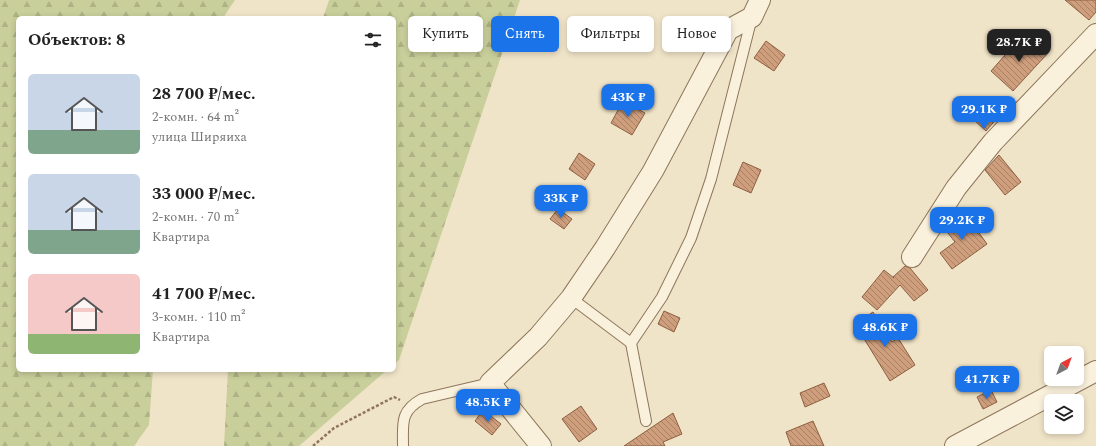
<!DOCTYPE html>
<html lang="ru">
<head>
<meta charset="utf-8">
<style>
  :root { --surface:#fff; --page:#f6f6f6; --text:#222; --muted:#767676; --accent:#1a73e8 }
  body { margin:0; font-family:Spectral,serif; background:var(--page); color:var(--text); height:100vh; display:flex; flex-direction:column; font-size:15px; white-space:nowrap }
  * { box-sizing:border-box; margin:0 }
  p { font-size:13px; color:var(--muted) }
  .icon { flex:none; width:22px; height:22px; fill:none; stroke:currentColor; stroke-width:2; stroke-linecap:round; stroke-linejoin:round }
  .map { position:relative; flex:1; overflow:hidden }
  .drawer { position:absolute; left:16px; top:16px; width:380px; height:356px; display:flex; flex-direction:column; background:var(--surface); border-radius:6px; box-shadow:0 2px 6px #0003 }
  .drawer>* { flex:none }
  .top-card { position:absolute; left:408px; top:16px; width:380px; height:36px; display:flex; gap:8px }
  .needle { width:26px; rotate:41deg }
  .tools { position:absolute; left:1044px; top:346px; display:grid; gap:8px }
  .tools a { display:grid; place-items:center; width:40px; height:40px; border-radius:6px; background:var(--surface); box-shadow:0 2px 6px #0003; font-size:20px }
  .price { position:absolute; translate:-50% -34px; padding:0 9px; border-radius:8px; background:var(--accent); color:#fff; font-size:13px; line-height:26px; filter:drop-shadow(0 1px 2px #0008) }
  .price::after { content:''; position:absolute; left:50%; top:24px; width:12px; height:9px; margin-left:-6px; background:inherit; clip-path:polygon(0 0,100% 0,50% 100%) }
  .price.current { background:#222; color:#fff }
  ul { padding:0; list-style:none }
  li { display:flex; align-items:center; gap:12px; height:100px; padding:0 12px }
  li span { display:grid; place-items:center; flex:none; width:112px; height:80px; border-radius:6px; color:#555 }
  li>.icon { margin-inline-start:auto }
  span .icon { width:48px; height:48px; fill:#fffc; stroke-width:1 }
  li b { font-size:17px }
  h2 { display:flex; justify-content:space-between; align-items:center; height:48px; padding:0 12px; font-size:17px }
  .chip { padding:0 14px; border-radius:6px; background:var(--surface); box-shadow:0 2px 6px #0003; font-size:14px; line-height:36px }
  .chip.current { background:var(--accent); color:#fff }
  .map>svg:first-child { display:block }
</style>
</head>
<body>
<div class="map">
<svg width="1096" height="446" viewBox="0 0 1096 446">
  <defs>
    <pattern id="forest-firs" width="22" height="20" patternUnits="userSpaceOnUse"><rect width="22" height="20" fill="#c9cf9b"/><path d="M5 1l3.5 6h-7zM16 11l3.5 6h-7z" fill="#aeb285"/></pattern>
    <pattern id="building-back-hatch" width="6" height="6" patternUnits="userSpaceOnUse"><rect width="6" height="6" fill="#cf9f7d"/><path d="M-1 5l2 2M0 0l6 6M5-1l2 2" fill="none" stroke="#a98266"/></pattern>
  </defs>
  <rect width="100%" height="100%" fill="#f0e4c8"/>
  <g fill="url(#forest-firs)">
    <path d="M0,0h235l-12,18h-205v352h135l-4,55 -15,21h-134z"/>
    <path d="M329,0h191l-121,360 -5,4v-346h-71z"/>
    <path d="M228,370h159l-88,76h-75z"/>
  </g>
  <g fill="url(#building-back-hatch)" stroke="#8d5f41">
    <path d="M1065,0h31v12l-7,8z"/>
    <path d="M1031,37l17,16 -35,38 -22,-20 29,-33 5,5z"/>
    <path d="M766,41l19,14 -11,16 -20,-13z"/>
    <path d="M623,101l22,12 -13,22 -21,-12z"/>
    <path d="M985,104l14,12 -13,15 -13,-12z"/>
    <path d="M579,153l16,11 -10,16 -16,-11z"/>
    <path d="M999,155l22,27 -16,13 -20,-25z"/>
    <path d="M743,162l18,8 -10,23 -18,-8z"/>
    <path d="M558,209l14,10 -8,10 -14,-10z"/>
    <path d="M964,212l23,32 -35,25 -12,-16 15,-11 -11,-14z"/>
    <path d="M905,266l5,2 18,22 -14,11 -14,-16 -23,25 -15,-13 22,-27 10,8 -1,-1z"/>
    <path d="M664,311l16,7 -6,14 -16,-8z"/>
    <path d="M873,312l19,30 6,-4 17,27 -25,16 -35,-57z"/>
    <path d="M824,383l6,13 -25,11 -5,-14z"/>
    <path d="M991,390l6,12 -14,7 -6,-12z"/>
    <path d="M581,406l16,23 -18,13 -17,-23z"/>
    <path d="M483,410l18,14 -9,11 -17,-14z"/>
    <path d="M673,413l9,21 -19,8 2,4h-41z"/>
    <path d="M813,421l11,25h-33l-5,-14z"/>
  </g>
  <g fill="none" stroke-linecap="round" stroke-linejoin="round">
    <g stroke="#8d765c" stroke-width="12">
      <g id="lane">
        <path d="M571,298l60,45"/>
        <path d="M646,421l-15,-78 31,-46 29,-59 20,-59 41,-162"/>
        <path d="M403,446c0,-23 -3,-35 19,-47l68,-16"/>
      </g>
    </g>
    <g stroke="#8d765c" stroke-width="22">
      <g id="street">
        <path d="M912,257l44,-69 37,-46 103,-108"/>
        <path d="M541,446l-51,-63 48,-46 33,-39 34,-50 48,-77 75,-141 24,-13 8,-17"/>
        <path d="M955,446l141,-75"/>
      </g>
    </g>
    <path stroke="#8d765c" stroke-width="2.5" stroke-dasharray="3 2" stroke-linecap="butt" d="M313,446l21,-18 60,-31 6,3"/>
    <use href="#lane" stroke="#faf1dc" stroke-width="10"/>
    <use href="#street" stroke="#faf1dc" stroke-width="20"/>
  </g>
</svg>
<div class="tools">
<a><svg class="needle" viewBox="-14 -14 28 28"><path d="M0-13l5 13h-10z" fill="#e53935"/><path d="M0 13l5-13h-10z" fill="#767676"/></svg></a>
<a><svg class="icon" aria-label="layers" viewBox="0 0 24 24"><path d="M12 4l9 5-9 5-9-5zM3 14l9 5 9-5"/></svg></a>
</div>
<b class="price current" style="left:1019px;top:63px">28.7K ₽</b>
<b class="price" style="left:628px;top:118px">43K ₽</b>
<b class="price" style="left:984px;top:130px">29.1K ₽</b>
<b class="price" style="left:561px;top:219px">33K ₽</b>
<b class="price" style="left:962px;top:241px">29.2K ₽</b>
<b class="price" style="left:885px;top:348px">48.6K ₽</b>
<b class="price" style="left:987px;top:400px">41.7K ₽</b>
<b class="price" style="left:488px;top:423px">48.5K ₽</b>
<div class="top-card">
<a class="chip">Купить</a>
<a class="chip current">Снять</a>
<a class="chip">Фильтры</a>
<a class="chip">Новое</a>
</div>
<section class="drawer">
<h2>Объектов: 8<svg class="icon" aria-label="filters" viewBox="0 0 24 24"><path d="M4 7h16M4 17h16"/><circle cx="9" cy="7" r="2"/><circle cx="15" cy="17" r="2"/></svg></h2>
<ul>
<li><span style="background:linear-gradient(#c9d6e8 70%,#7fa58c 0)"><svg class="icon" aria-label="home" viewBox="0 0 24 24"><path d="M3 11l9-7 9 7M6 9v11h12V9"/></svg></span><div><b>28 700 ₽/мес.</b><p>2-комн. · 64 m²</p><p>улица Ширяиха</p></div></li>
<li><span style="background:linear-gradient(#c9d6e8 70%,#7fa58c 0)"><svg class="icon" aria-label="home" viewBox="0 0 24 24"><path d="M3 11l9-7 9 7M6 9v11h12V9"/></svg></span><div><b>33 000 ₽/мес.</b><p>2-комн. · 70 m²</p><p>Квартира</p></div></li>
<li><span style="background:linear-gradient(#f6c9c9 75%,#8fb573 0)"><svg class="icon" aria-label="home" viewBox="0 0 24 24"><path d="M3 11l9-7 9 7M6 9v11h12V9"/></svg></span><div><b>41 700 ₽/мес.</b><p>3-комн. · 110 m²</p><p>Квартира</p></div></li>
</ul>
</section>
</div>
</body>
</html>
